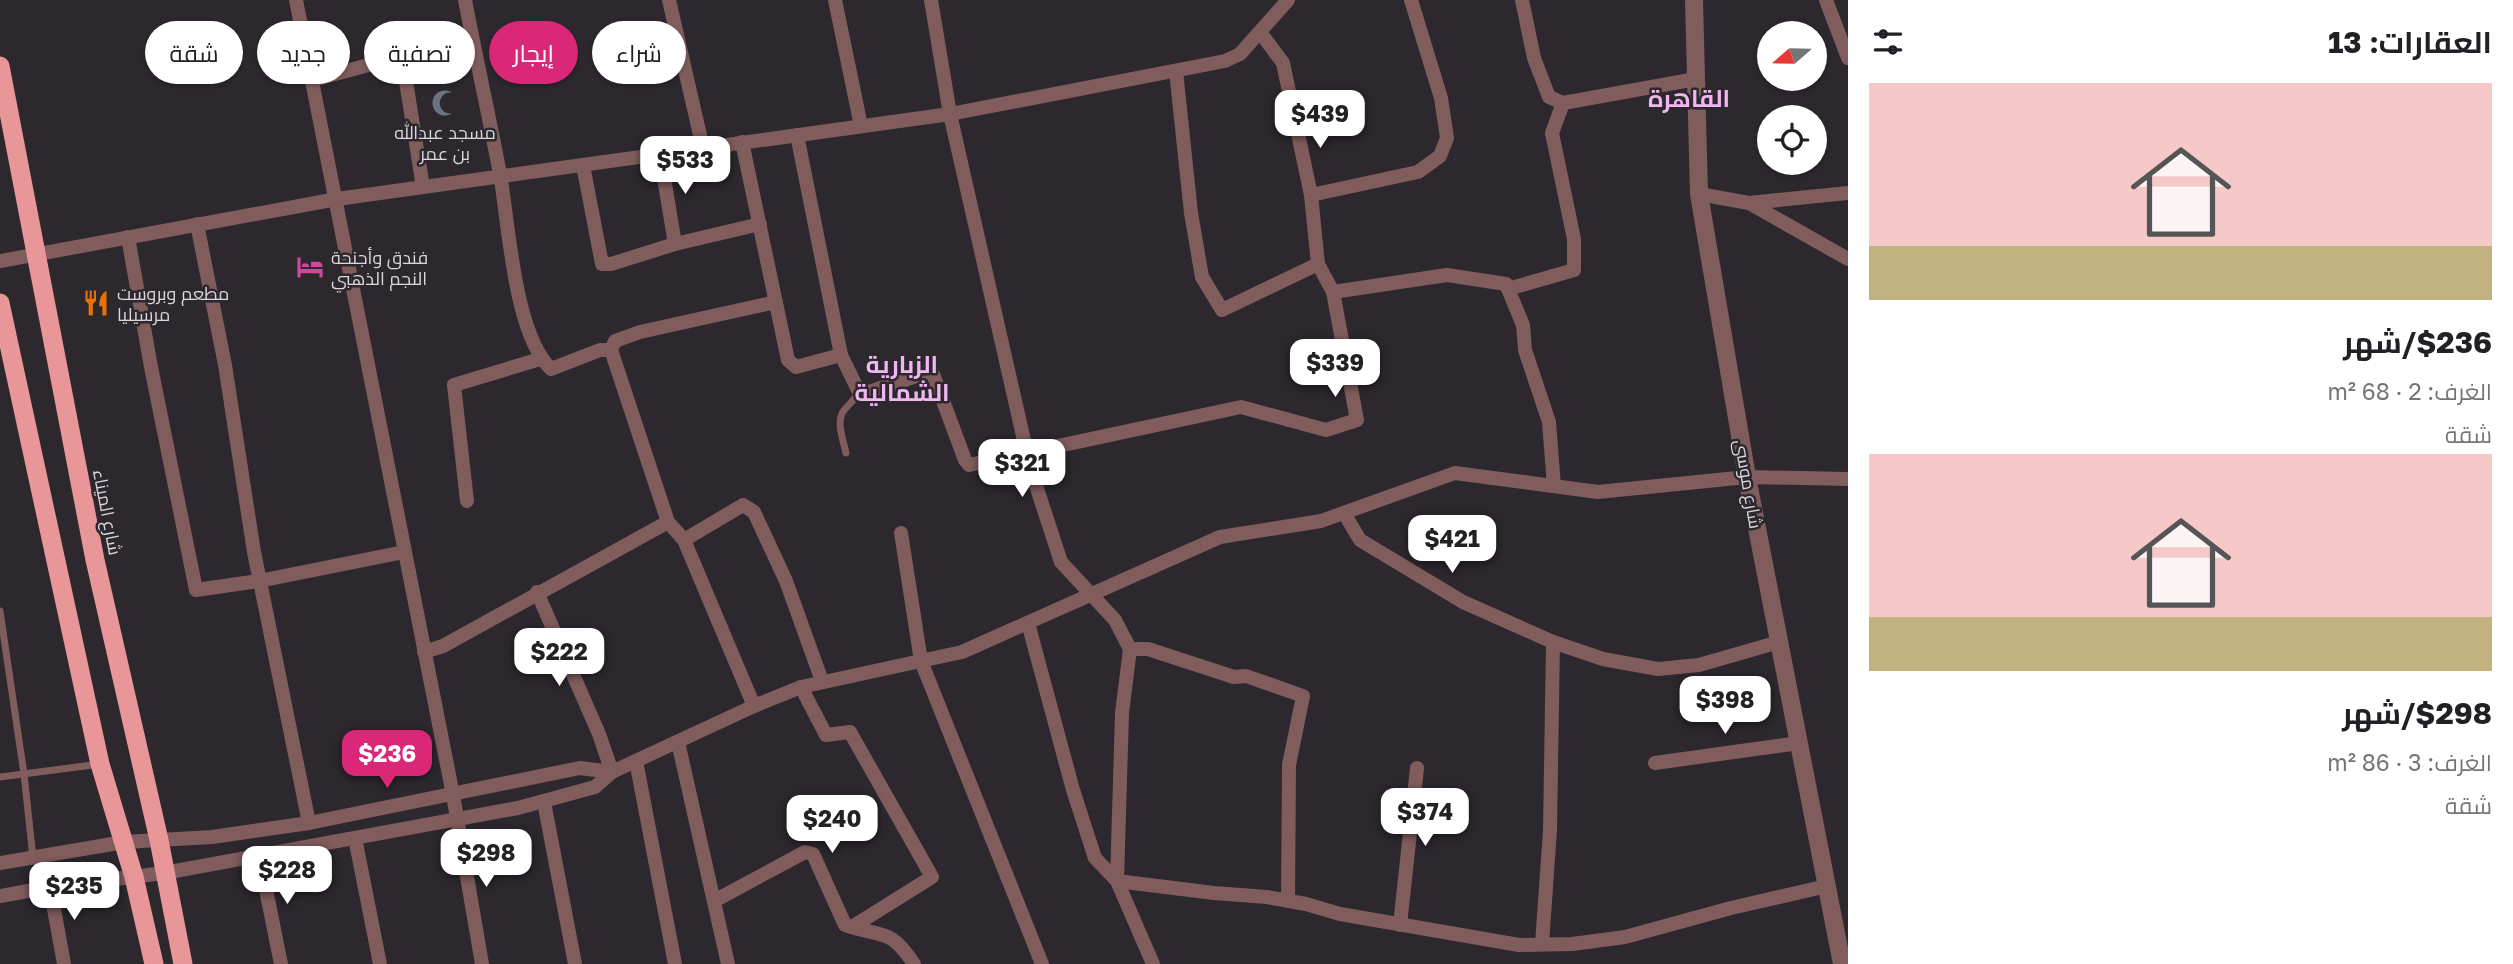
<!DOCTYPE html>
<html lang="ar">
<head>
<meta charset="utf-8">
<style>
  :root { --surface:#fff; --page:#f2f2f2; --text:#202124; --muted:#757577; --accent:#db2777 }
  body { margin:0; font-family:"Golos Text",Cairo,sans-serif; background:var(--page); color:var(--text); direction:rtl; height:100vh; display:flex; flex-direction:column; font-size:26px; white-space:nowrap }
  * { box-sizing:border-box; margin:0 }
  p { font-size:23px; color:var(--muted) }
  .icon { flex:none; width:38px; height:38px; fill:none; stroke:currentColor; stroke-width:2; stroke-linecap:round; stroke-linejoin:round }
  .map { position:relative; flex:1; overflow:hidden; direction:ltr }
  .details { display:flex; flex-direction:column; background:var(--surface); width:665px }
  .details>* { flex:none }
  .banner { position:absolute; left:21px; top:21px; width:665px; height:63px; direction:rtl; display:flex; gap:14px }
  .needle { width:46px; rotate:250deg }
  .controls { position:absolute; left:1757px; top:21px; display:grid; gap:14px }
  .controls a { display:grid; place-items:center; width:70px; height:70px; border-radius:50%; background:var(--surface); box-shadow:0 2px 5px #0004; font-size:35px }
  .price { position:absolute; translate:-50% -60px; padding:0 16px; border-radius:14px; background:#fff; color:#222; font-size:23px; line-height:46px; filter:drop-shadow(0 2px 4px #0008) }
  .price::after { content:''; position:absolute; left:50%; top:42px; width:21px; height:16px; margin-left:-10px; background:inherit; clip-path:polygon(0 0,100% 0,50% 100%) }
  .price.selected { background:var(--accent); color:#fff }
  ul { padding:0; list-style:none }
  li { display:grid; align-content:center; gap:14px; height:371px; padding:0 21px }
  li span { display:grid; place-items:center; height:217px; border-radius:0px; color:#555 }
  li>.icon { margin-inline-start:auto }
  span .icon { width:126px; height:126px; fill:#fffc; stroke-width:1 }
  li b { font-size:30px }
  h2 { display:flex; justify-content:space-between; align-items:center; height:84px; padding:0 21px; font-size:30px }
  .tag { padding:0 24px; border-radius:32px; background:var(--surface); box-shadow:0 2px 5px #0004; font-size:24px; line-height:63px }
  .tag.selected { background:var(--accent); color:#fff }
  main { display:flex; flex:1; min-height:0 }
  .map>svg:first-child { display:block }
</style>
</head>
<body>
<main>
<section class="details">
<h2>العقارات: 13<svg class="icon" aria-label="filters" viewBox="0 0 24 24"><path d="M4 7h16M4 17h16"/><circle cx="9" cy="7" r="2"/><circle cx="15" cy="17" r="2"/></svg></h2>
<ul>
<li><span style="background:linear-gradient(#f6c9c9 75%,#c2b280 0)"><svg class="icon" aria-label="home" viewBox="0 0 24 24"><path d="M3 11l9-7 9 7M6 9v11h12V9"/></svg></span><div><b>$236/شهر</b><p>الغرف: 2 · 68 m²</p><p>شقة</p></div></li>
<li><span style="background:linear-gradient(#f6c9c9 75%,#c2b280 0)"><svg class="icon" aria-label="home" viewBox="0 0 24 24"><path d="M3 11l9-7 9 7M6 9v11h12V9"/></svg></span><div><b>$298/شهر</b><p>الغرف: 3 · 86 m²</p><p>شقة</p></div></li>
</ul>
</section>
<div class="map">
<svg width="1848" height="964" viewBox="0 0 1848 964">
  <rect width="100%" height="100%" fill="#2c282e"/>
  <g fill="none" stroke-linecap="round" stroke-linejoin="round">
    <g stroke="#815c5d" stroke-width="7">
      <path d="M846,453c-3,-14 -11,-33 -1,-44 6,-7 11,-10 13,-18"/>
      <path d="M0,611l24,163 9,84"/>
      <path d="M0,777l100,-13"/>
    </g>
    <g stroke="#815c5d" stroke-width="14">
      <path d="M296,0l157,795 29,169"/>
      <path d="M465,0c11,58 24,116 35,174 9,51 14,160 51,195l49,-19h11l57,172 16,18 70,166"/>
      <path d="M669,0l34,148"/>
      <path d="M835,0l26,126"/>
      <path d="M931,0l19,114 80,353 31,95 54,58 15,29 -8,64 -5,168 36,83"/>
      <path d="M1522,0l12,58 15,39 14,6 133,-24"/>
      <path d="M1826,0l22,58"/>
      <path d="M1176,71l15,142 11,64 20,33 96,-46"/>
      <path d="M313,80l85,-23 5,6 20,124"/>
      <path d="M742,142l46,218 8,7 45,-12 -44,-220"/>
      <path d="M660,154l15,90"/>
      <path d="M583,165l19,99h9l64,-20 85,-20"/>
      <path d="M1699,194l50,9 99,56"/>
      <path d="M1311,195l107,-23 22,-16 7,-18 -6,-40 -30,-98"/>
      <path d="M1749,203l99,-10"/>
      <path d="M197,224l28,141 29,187 55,271"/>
      <path d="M128,237l23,130 45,223 63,-9 145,-29"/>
      <path d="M0,261l337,-62 613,-85 275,-53 15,-7 48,-54"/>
      <path d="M1508,289l66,-19v-31l-22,-106 11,-30"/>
      <path d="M1333,292l114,-17 59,9 17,41 2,25 24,72 5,64"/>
      <path d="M611,350l4,-9 25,-9 136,-30"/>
      <path d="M841,355l17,35 11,2 59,-20 5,2 32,86 4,5 272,-58 85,23 31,-10 -24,-128 -15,-28 -7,-69 -28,-132 -23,-31"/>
      <path d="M467,501l-13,-116 86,-26"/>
      <path d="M1344,513l16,27 103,62 90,40 50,17 55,10 41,-4 80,-23"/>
      <path d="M901,533l20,128 121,303"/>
      <path d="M684,540l59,-35 11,7 32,69 36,100"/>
      <path d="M537,592l62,142 13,38"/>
      <path d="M1028,623l45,167 22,68 22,23 97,12 53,4 39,7 34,10 179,31 53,-1 53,-7 106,-29 96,-22"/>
      <path d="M1130,649h18l86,28 12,-1 57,20 -14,69 -1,136"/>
      <path d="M424,652l19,-6 225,-124"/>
      <path d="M801,687l25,48 24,-3 82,145 -80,50"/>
      <path d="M678,742l50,222"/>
      <path d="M636,761l39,203"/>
      <path d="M1655,763l144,-20"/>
      <path d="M544,802l31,162"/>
      <path d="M355,838l25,126"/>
      <path d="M259,855l22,109"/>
      <path d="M0,863l124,-21 88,-5 97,-14 271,-55 32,4"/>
      <path d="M50,887l14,77"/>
      <path d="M0,896l50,-9 114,-14 354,-65 77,-21 17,-15 142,-66 47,-19 161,-35 258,-115 101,-16 134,-48 143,19 149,-15 101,2"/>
      <path d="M714,901l91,-49 8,2 32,71c36,13 44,1 69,39"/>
      <path d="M1400,925l17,-157"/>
      <path d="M1542,944l8,-114 3,-188"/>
    </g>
    <path stroke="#815c5d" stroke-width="18" d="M1694,0l5,194 48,283 95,487"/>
    <g stroke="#e89698" stroke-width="19">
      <path d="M0,66l95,494 64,280 24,124"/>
      <path d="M0,303l100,461 34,113 20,87"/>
    </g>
  </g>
  <defs>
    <g id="mosque-bare" transform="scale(2.1)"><path d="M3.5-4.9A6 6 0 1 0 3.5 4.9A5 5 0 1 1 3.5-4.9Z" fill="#6b7280" stroke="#2c282e" stroke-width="2.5" paint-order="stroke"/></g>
    <g id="hotel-bare" transform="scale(2.1)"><path d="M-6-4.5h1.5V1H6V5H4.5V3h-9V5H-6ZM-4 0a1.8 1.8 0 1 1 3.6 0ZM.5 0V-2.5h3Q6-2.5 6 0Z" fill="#d1479c" stroke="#2c282e" stroke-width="2.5" paint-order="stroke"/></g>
    <g id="restaurant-bare" transform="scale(2.1)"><path d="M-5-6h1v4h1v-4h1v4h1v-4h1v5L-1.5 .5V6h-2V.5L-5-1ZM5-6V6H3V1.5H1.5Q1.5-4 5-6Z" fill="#e8710a" stroke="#2c282e" stroke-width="2.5" paint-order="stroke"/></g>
  </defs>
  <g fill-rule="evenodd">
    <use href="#mosque-bare" x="445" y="103"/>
    <use href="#hotel-bare" x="310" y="267"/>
    <use href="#restaurant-bare" x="96" y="303"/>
  </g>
  <g text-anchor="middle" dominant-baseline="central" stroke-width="5" stroke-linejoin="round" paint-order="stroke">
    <g font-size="18" fill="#dad8dc" stroke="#2c282e" text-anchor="start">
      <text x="445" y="132" text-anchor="middle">مسجد عبدالله<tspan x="445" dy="21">بن عمر</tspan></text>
      <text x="331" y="257">فندق وأجنحة<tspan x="331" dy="21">النجم الذهبي</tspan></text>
      <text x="117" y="293">مطعم وبروست<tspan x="117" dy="21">مرسيليا</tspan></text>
    </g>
    <g font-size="18" fill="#dad8dc" stroke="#2c282e">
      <text transform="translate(1749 484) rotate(80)">شارع موسى</text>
      <text transform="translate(108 512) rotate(79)">شارع الميناء</text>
    </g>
    <g font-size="24" font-weight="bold" fill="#f0b6f0" stroke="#2c282e">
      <text x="1689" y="97">القاهرة</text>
      <text x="902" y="363">الزبارية<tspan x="902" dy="28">الشمالية</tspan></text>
    </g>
  </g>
</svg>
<div class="controls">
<a><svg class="needle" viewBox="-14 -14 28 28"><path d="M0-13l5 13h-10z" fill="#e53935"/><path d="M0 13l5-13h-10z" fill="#757577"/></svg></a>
<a><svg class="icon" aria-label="locate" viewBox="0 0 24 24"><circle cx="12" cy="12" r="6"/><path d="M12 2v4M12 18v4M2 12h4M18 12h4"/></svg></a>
</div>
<b class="price" style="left:1320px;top:150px">$439</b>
<b class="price" style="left:685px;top:196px">$533</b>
<b class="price" style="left:1335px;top:399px">$339</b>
<b class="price" style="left:1022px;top:499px">$321</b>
<b class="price" style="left:1452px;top:575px">$421</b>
<b class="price" style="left:559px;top:688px">$222</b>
<b class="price" style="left:1725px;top:736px">$398</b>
<b class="price selected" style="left:387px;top:790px">$236</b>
<b class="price" style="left:1425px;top:848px">$374</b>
<b class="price" style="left:832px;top:855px">$240</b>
<b class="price" style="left:486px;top:889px">$298</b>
<b class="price" style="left:287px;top:906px">$228</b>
<b class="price" style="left:74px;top:922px">$235</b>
<div class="banner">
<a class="tag">شراء</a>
<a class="tag selected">إيجار</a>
<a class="tag">تصفية</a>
<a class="tag">جديد</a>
<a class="tag">شقة</a>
</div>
</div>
</main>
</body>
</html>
